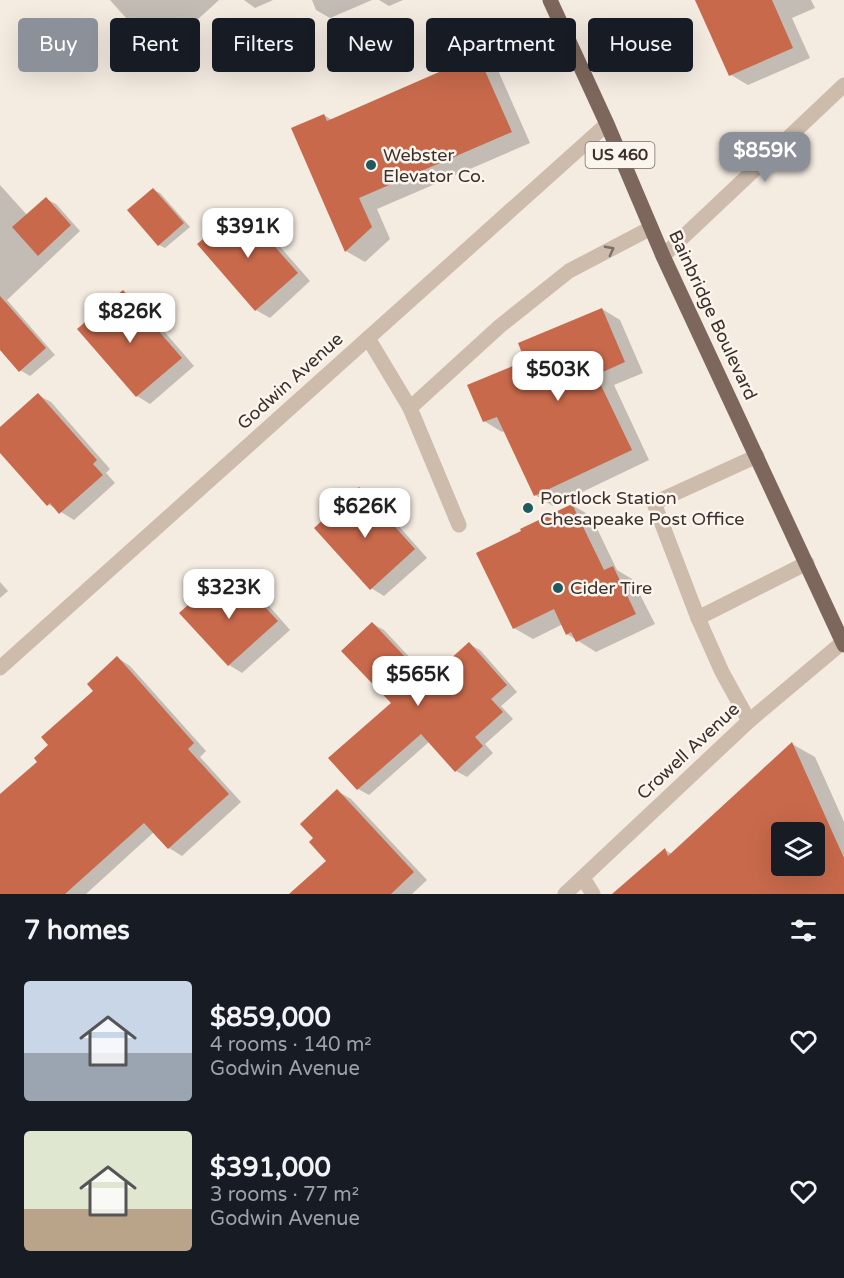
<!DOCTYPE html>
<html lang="en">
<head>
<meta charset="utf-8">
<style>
  :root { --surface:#171b24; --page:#242831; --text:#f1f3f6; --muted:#9ea1a6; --accent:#8c9099 }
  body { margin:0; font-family:"Varela Round",sans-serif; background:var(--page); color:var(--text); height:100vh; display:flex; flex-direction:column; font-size:22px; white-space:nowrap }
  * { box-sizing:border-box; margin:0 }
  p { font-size:20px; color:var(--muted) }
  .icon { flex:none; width:33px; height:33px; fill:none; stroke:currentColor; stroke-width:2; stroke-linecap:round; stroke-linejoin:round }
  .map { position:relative; height:894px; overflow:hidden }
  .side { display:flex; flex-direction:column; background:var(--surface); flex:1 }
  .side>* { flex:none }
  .top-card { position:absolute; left:18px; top:18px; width:808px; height:54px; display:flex; gap:12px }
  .fabs { position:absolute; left:771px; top:822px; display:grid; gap:12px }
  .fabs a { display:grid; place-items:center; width:54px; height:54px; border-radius:6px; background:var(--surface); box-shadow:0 6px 24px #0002; font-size:30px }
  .price { position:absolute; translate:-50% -51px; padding:0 14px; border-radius:12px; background:#fff; color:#222; font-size:20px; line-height:39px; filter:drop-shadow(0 2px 3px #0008) }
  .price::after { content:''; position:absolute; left:50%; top:36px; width:18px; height:14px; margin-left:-9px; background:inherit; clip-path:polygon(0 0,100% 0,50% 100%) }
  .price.selected { background:var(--accent); color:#fff }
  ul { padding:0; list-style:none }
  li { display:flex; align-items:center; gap:18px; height:150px; padding:0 24px }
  li span { display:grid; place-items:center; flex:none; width:168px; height:120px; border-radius:6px; color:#555 }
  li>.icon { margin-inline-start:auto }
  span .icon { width:72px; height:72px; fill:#fffc; stroke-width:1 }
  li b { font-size:26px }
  h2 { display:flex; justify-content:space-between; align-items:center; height:72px; padding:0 24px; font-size:26px }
  .tag { padding:0 21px; border-radius:6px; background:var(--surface); box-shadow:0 6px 24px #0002; font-size:21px; line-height:54px }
  .tag.selected { background:var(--accent); color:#fff }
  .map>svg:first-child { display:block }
</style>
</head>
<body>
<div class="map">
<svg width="844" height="894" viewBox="0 0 844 894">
  <rect width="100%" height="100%" fill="#f4ebe1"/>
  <g fill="#0003" fill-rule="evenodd">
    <path d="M110,0h109l-33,30 -11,-7 -21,20 -11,-6z"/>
    <path d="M244,0h29l-18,8z"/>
    <path d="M312,0h60l-42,18 -14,-8z"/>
    <path d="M379,0h24l-14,6z"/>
    <path d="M695,0h116l4,8 -23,10 18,40 -62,27 -17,-10z"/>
    <path d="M478,57l19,11 33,75 -153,66 13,30 -25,23 -19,-11 -53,-122 31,-14 8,5z"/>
    <path d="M0,185l27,30 19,-16 10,5 24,27 -73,69 48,55 -25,21 -10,-6 -20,-22z"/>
    <path d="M153,190l7,3 30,34 -25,21 -6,-3z"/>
    <path d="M239,211l22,14 49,56 -40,37 -14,-8z"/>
    <path d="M123,291l13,8 58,67 -44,38 -13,-8z"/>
    <path d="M602,309l18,11 23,53 -29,12 35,75 -96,46 -18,-11 -30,-64 -3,1 -18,-11 43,-60z"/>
    <path d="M38,395l13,7 59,67 -4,4 9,10 -41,37 -26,-16 -48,-53v-22z"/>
    <path d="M359,489l14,8 54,61 -43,38 -13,-8z"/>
    <path d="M572,505l19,11 26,54 15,9 23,45 -59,28 -29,-18 -4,-10 -30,15 -19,-11z"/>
    <path d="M0,582l8,9 -8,7z"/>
    <path d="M215,583l16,9 10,-9 14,7 35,40 -48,43 -13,-8z"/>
    <path d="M373,624l11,6 46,49 39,-35 11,6 37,42 -16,14 12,13 -28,25 8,9 -26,24 -11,-6 -26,-30 -61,54 -11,-6 35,-86z"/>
    <path d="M118,658l12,8 76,85 -6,6 41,45 -59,54 -13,-8 -15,-16 -68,62h-86v-98l39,-34 11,-17 45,-54z"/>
    <path d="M792,744l23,13 29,65v72h-215l36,-44 7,4zM782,832h32v34h-32z"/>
    <path d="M337,791l14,8 76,81 -15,14h-121l37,-33z"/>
  </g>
  <g fill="#c8694b" fill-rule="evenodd">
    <path d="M695,0h77l21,48 -64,28z"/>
    <path d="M478,55l34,77 -153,66 13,29 -27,25 -54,-124 33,-14 3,7z"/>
    <path d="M153,188l31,35 -26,23 -31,-36z"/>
    <path d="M46,197l25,28 -33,31 -26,-29z"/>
    <path d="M239,209l7,8 1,-2 51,58 -43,38 -58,-67z"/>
    <path d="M123,290l59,68 -46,39 -59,-68z"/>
    <path d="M0,296l46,52 -27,24 -19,-22z"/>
    <path d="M602,308l23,54 -29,13 36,75 -98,46 -37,-79 -14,5 -16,-37 58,-24 -7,-18z"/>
    <path d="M38,393l59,67 -4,4 10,11 -44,39 -9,-11 -3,3 -47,-53v-26z"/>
    <path d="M359,487l56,62 -45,41 -56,-62z"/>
    <path d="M572,504l32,66 9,-4 23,48 -60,28 -5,-10 -5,3 -12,-26 -41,20 -37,-76 45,-22 -1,-2z"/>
    <path d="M215,581l12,12 14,-12 37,40 -50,45 -49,-53z"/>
    <path d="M372,622l55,58 42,-38 38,43 -16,14 12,13 -28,25 8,9 -28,26 -34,-38 -64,56 -29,-32 63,-55 -50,-52z"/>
    <path d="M117,656l77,87 -6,6 41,45 -61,55 -24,-26 -79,71h-65v-100l37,-32 -3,-4 14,-13 -7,-8 52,-46 -6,-7z"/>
    <path d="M792,742l52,116v36h-232l53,-46 3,8zM782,832h32v34h-32z"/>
    <path d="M337,789l77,83 -23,22h-102l37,-33 -17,-19 4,-4 -13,-14z"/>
  </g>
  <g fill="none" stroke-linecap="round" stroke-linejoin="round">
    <g stroke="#cdbbac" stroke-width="15">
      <path d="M368,338l42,70 90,-82 69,-55 82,-43"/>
      <path d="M410,408l49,117"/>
      <path d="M698,618l109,-55"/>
      <path d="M749,721l-27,-49 -24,-54 -44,-115 103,-47"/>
      <path d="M583,878l10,16"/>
    </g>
    <g stroke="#cdbbac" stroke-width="15">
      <path d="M663,256l181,-171"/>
      <path d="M0,668l607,-544"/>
      <path d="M565,894l184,-173 94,-79"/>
    </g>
    <path stroke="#7d675c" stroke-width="15" d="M550,0l57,124 56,132 181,389"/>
  </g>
  <defs><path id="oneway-chevron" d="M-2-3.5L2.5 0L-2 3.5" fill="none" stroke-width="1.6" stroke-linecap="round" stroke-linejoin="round" transform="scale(1.5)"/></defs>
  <use stroke="#7d6f65" href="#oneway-chevron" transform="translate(610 250) rotate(-28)"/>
  <g fill="#1f5a5e" stroke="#fbf5ee" stroke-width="2">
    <circle cx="371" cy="165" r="6"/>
    <circle cx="528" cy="508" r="6"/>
    <circle cx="558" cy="588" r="6"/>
  </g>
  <g text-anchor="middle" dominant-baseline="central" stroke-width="5" stroke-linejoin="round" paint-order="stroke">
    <rect fill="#fbf5ee" stroke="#756b66" stroke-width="1.5" x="585.5" y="142" width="69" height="26" rx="4.5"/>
    <g font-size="16" font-weight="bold" fill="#3b302b">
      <text x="620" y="155">US 460</text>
    </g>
    <g font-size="18" fill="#3b302b" stroke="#fbf5ee" text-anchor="start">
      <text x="383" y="155">Webster<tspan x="383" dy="21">Elevator Co.</tspan></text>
      <text x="540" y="498">Portlock Station<tspan x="540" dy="21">Chesapeake Post Office</tspan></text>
      <text x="570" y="588">Cider Tire</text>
    </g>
    <g font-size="18" fill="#3b302b" stroke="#fbf5ee">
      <text transform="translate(713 315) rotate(65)">Bainbridge Boulevard</text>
      <text transform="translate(290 381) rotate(-42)">Godwin Avenue</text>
      <text transform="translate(688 751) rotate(-43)">Crowell Avenue</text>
    </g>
  </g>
</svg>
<div class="fabs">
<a><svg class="icon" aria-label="layers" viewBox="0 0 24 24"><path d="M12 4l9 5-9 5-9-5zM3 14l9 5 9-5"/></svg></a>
</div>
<b class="price selected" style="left:765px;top:183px">$859K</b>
<b class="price" style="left:248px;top:259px">$391K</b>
<b class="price" style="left:130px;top:344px">$826K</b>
<b class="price" style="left:558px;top:402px">$503K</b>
<b class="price" style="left:365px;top:539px">$626K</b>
<b class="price" style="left:229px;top:620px">$323K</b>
<b class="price" style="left:418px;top:707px">$565K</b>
<div class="top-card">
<a class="tag selected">Buy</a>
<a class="tag">Rent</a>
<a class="tag">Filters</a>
<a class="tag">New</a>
<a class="tag">Apartment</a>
<a class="tag">House</a>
</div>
</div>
<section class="side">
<h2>7 homes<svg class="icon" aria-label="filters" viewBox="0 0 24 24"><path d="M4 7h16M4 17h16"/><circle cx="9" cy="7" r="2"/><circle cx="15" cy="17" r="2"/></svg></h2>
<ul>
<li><span style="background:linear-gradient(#c9d6e8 60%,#9aa5b1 0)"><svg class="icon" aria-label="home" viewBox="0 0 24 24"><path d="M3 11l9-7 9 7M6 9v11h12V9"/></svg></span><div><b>$859,000</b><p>4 rooms · 140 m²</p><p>Godwin Avenue</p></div><svg class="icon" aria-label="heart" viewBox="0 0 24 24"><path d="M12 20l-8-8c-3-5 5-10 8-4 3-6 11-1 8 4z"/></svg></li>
<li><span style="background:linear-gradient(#dfe7d0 65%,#b9a48a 0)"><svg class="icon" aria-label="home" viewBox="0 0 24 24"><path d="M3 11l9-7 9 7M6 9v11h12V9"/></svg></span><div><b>$391,000</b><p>3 rooms · 77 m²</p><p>Godwin Avenue</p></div><svg class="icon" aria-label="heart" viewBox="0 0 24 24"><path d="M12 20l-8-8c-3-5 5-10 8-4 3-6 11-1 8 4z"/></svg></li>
</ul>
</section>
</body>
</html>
